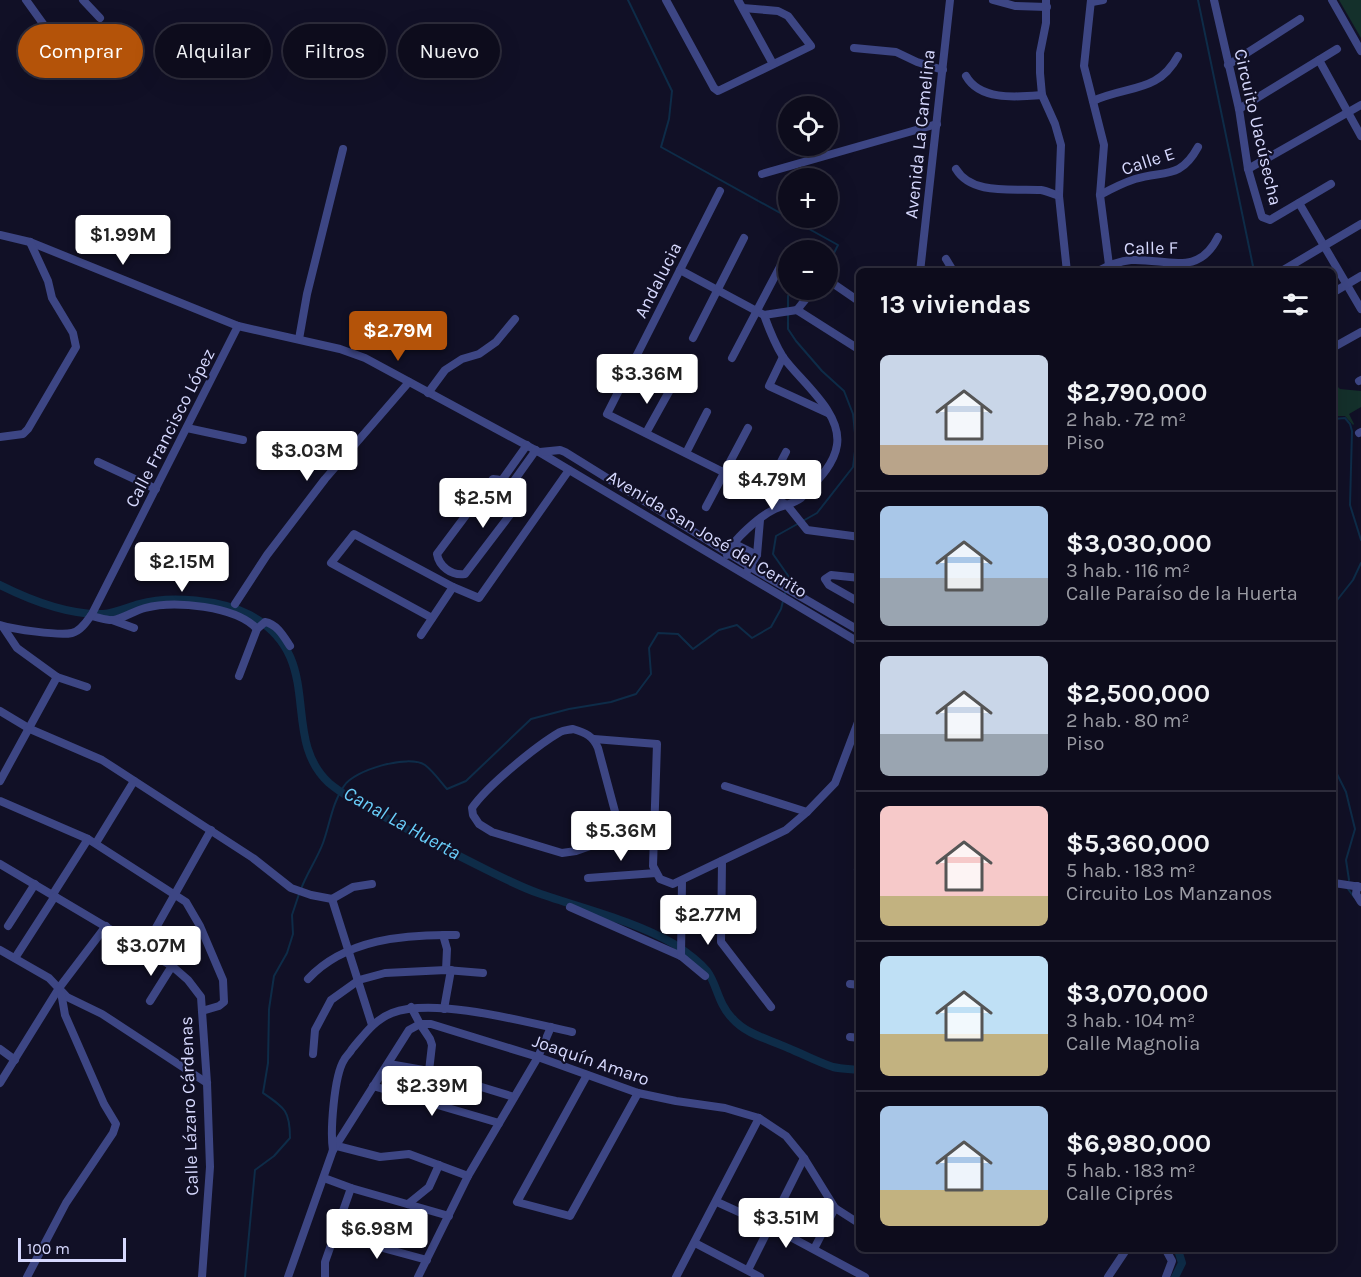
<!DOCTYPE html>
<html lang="es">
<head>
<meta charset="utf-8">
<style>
  :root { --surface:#0d0c1c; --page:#1b1a29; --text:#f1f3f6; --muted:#9a9ba3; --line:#2d2c3b; --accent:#b45309 }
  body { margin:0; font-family:Karla,sans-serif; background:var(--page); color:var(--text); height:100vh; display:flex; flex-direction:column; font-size:22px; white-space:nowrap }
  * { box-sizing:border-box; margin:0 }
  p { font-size:20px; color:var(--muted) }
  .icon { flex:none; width:33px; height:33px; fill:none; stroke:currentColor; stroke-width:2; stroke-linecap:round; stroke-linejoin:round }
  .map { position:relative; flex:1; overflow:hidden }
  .sheet { position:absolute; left:856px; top:268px; width:480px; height:984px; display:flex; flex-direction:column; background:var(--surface); border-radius:9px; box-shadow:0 6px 24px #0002,0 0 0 2px var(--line) }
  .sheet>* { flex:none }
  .top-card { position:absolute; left:18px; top:24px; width:570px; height:54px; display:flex; gap:12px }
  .controls { position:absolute; left:778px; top:96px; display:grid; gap:12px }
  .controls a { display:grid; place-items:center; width:60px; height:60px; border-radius:50%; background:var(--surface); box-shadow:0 6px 24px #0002,0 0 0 2px var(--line); font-size:30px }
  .scale { position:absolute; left:18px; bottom:15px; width:108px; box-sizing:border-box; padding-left:6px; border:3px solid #d7d9fe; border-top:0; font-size:16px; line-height:21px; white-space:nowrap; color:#d7d9fe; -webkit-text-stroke:4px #111026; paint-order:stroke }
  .price { position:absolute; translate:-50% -51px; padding:0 14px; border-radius:6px; background:#fff; color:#222; font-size:20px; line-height:39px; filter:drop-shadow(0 2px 3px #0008) }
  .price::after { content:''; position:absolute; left:50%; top:36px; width:18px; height:14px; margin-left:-9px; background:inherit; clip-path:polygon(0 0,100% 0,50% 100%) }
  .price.current { background:var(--accent); color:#fff }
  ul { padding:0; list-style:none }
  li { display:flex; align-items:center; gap:18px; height:150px; padding:0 24px }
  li+li { border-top:2px solid var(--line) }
  li span { display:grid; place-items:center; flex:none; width:168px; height:120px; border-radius:9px; color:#555 }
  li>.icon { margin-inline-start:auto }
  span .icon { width:72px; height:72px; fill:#fffc; stroke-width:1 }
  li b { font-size:26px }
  h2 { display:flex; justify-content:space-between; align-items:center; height:72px; padding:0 24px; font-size:26px }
  .pill { padding:0 21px; border-radius:27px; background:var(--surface); box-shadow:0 6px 24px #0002,0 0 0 2px var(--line); font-size:21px; line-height:54px }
  .pill.current { background:var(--accent); color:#fff }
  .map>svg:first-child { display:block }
</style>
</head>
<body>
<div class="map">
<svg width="1361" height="1277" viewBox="0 0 1361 1277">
  <rect width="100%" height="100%" fill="#111026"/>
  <g fill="#14302b">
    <path d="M1339,0h22v38z"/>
    <path d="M1334,383l6,6 21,2v16l-12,7 5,10 -1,1 -8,-9h-11z"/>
  </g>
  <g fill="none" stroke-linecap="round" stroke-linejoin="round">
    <g stroke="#0e2c48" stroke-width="2">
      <path d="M628,0l44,91 -3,28 -8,28 177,98 -7,14 -3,2"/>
      <path d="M1198,0l56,271"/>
      <path d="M788,309v-13l5,-6"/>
      <path d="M1334,419l11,-1 5,6 2,7 -2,74 11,35"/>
      <path d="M1334,604l19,-24 8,-17"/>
      <path d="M1334,768l12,24 9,37 -9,31 3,20"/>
      <path d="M301,889c6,-16 16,-30 22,-46 7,-19 9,-40 21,-57 10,-16 64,-32 81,-21 8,6 15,16 22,24l19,-8 65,-62 38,-10 42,-7 25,-8 15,-20 -2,-26 9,-15 20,1 15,15 26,-19 18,-5 15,13 19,-11 10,-18 8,-32 -16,-23 3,-18 41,-23 36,-46 3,-24 -3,-29 -9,-23 -22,-20 -26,-30 -8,-12v-15"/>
      <path d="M1348,889l6,8"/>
      <path d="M245,1277l10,-107 19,-14 16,-18c0,-27 -5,-30 -27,-45l5,-30 1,-54 5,-33 13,-23 6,-19 -1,-19 7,-21"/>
    </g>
    <g stroke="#0e2c48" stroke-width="8">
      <path d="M0,585c30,15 69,30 103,29 12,-1 25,-7 36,-10 32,-9 82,-4 111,11 78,42 28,121 79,168 19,16 43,27 65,39 31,17 63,33 95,49 16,8 32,16 49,22 45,16 94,27 136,51 11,7 25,17 33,27 10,13 11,33 25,47 15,17 37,21 56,30 15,6 30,14 45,19 8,2 18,2 27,3"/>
      <path d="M1175,1277l7,-14 -4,-13"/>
    </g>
    <g stroke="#3d4684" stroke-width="8">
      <path d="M26,0l23,32 43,40"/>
      <path d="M83,0l17,18"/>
      <path d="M666,0l48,88 4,3 93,-45 -23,-30 -10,-5 -35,-3"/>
      <path d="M738,0l35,64"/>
      <path d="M993,0l22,6 32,1"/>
      <path d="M1046,0v23l-6,30v20l2,22 13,29 6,21 -2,51 8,76"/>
      <path d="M1091,0l-7,66 20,79 -4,50 9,70"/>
      <path d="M1214,0l25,109 9,60 14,48 8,3 61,-36"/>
      <path d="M1332,0l29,51"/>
      <path d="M1092,2l11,-2"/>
      <path d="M854,48l42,4 21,10 26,8"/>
      <path d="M1319,60l42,76"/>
      <path d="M1228,65l72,-46"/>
      <path d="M966,76c14,25 51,21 76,19"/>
      <path d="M1093,101c36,-16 65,-8 85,-45"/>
      <path d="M1239,109l98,-60"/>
      <path d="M956,169c16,27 58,19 85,21 6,1 12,4 18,6"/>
      <path d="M1248,169l113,-64"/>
      <path d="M762,174l175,-50"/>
      <path d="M720,191l-113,223 158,79 22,12 20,25 53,7"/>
      <path d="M1100,195c11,-6 23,-12 35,-16 29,-9 45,1 63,-32"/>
      <path d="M1299,203l62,106"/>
      <path d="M0,235l30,7 208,84 102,23 25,9 174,94 321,191"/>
      <path d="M946,259l6,10 4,3"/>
      <path d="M680,270l84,45 33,-5"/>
      <path d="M920,272l30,-272"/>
      <path d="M1096,272c11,-6 22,-11 35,-12 35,-2 67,18 87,-23"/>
      <path d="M1280,272l81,-48"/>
      <path d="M828,280l32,22"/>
      <path d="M1334,292l27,-16"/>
      <path d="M797,310l63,40"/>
      <path d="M797,310l16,-20"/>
      <path d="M693,338l51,-100"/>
      <path d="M299,339l8,-45 36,-145"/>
      <path d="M1334,347l27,-15"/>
      <path d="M783,357l-14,29 59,27"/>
      <path d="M732,358l51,-97"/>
      <path d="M1359,381l2,-1"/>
      <path d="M428,393l17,-23 17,-11 17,-5 17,-12 19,-23"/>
      <path d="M187,428l56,12"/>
      <path d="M646,433l25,-45"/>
      <path d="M1359,433l2,-1"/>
      <path d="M0,437l23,-3 5,-5 48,-82 -3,-14 -21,-35 -4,-17 -18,-39"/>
      <path d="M540,452l20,-2 5,2 197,122 98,57"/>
      <path d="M686,453l21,-41"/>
      <path d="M98,462l58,27"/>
      <path d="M493,479c15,1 20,8 29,20l-57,75c-14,2 -26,-8 -28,-20z"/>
      <path d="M502,480l25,-35"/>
      <path d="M511,485l25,-35"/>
      <path d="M765,493l21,-41"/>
      <path d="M706,507l42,-79"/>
      <path d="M733,543l24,12"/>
      <path d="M727,555c5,-15 33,-39 48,-46 9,-4 18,-5 26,-11 14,-15 33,-32 36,-53 5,-33 -37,-64 -54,-88 -8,-13 -14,-28 -19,-42"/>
      <path d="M748,570l9,-15 3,-35"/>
      <path d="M859,602l-30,-17 -4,-6 6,-4 29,3"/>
      <path d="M235,604l32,-49 58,-76 84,-97"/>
      <path d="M91,616c7,1 16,5 23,4 10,-2 20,-9 31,-12 29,-8 91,-2 112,21"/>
      <path d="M858,616l1,-17"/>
      <path d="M432,618l-101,-55 23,-29 99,53 26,11 90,-128"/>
      <path d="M112,620l22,8"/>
      <path d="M0,625c13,4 59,11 72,8 9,-2 15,-12 20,-19l146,-288"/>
      <path d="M3,627l14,21 40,29 30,10"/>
      <path d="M421,635l32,-48"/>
      <path d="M239,676l18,-47 8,-7c12,2 19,15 25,24"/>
      <path d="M0,711l30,18 72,31 151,98 38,30 20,7 21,4"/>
      <path d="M573,729c13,4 20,7 25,19l19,71 -7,17 -14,8 -20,7 -14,2 -70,-21 -13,-8 -6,-9 -1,-7c15,-22 64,-62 88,-76 4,-2 9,-2 13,-3z"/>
      <path d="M594,739l63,5 -4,122 7,13 13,5 113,-54 21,-18 28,-29 25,-66"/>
      <path d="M0,781l57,-104"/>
      <path d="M725,786l82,26"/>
      <path d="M0,801l88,38 98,63 14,24 23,54 1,22 -5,4 -17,5"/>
      <path d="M96,843l38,-62"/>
      <path d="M722,861l-1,81 50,65"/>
      <path d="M0,864l172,102 16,14 13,17 6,86 3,84 -8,110"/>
      <path d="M858,869l2,1"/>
      <path d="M588,878l68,-5"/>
      <path d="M1334,883l27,4"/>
      <path d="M1357,886l-1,8 5,8"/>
      <path d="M53,894l35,-55"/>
      <path d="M332,899l40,126"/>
      <path d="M332,899l21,-12 19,-3"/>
      <path d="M570,907l111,49 24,20"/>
      <path d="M859,920h1"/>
      <path d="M8,926l27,-42"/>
      <path d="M443,935l4,14 -1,21"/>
      <path d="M144,949l67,-119"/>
      <path d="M0,950l49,28 18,19 35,17 105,69"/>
      <path d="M681,956l1,-75"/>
      <path d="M15,958l40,-62"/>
      <path d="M308,979c37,-40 97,-45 148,-44"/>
      <path d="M850,984l10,1"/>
      <path d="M150,1001l22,-35"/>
      <path d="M411,1007l9,17 10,15 2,6 -3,26"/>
      <path d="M444,1009l7,-39"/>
      <path d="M850,1037l10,1"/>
      <path d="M0,1049l15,11"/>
      <path d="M313,1054l2,-24 16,-30 28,-20 26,-7 61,-3 37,3"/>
      <path d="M389,1064l40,7 85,26"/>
      <path d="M587,1075l-70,127 53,14 68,-123"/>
      <path d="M0,1083l59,-95 47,-62"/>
      <path d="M373,1086l126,37"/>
      <path d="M337,1146l43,11 29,-3 59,22"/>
      <path d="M333,1150l76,-120 11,-6h11l107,33 100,36 38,8 49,7 34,10 27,18 18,22 31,50 25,16"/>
      <path d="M324,1178l27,10 98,28"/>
      <path d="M717,1202l53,24 95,51"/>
      <path d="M408,1204l21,-17 10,-22"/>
      <path d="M335,1235l92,25"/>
      <path d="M695,1243l65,34"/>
      <path d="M814,1249l21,-41"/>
      <path d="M748,1270l56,-112"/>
      <path d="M27,1277l39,-74 47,-70 3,-9 -12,-20 -39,-89 -4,-23"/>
      <path d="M288,1277l45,-127c-3,-18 1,-74 11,-90 2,-4 6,-7 8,-11 12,-14 22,-29 40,-36 42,-16 134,9 180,19"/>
      <path d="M325,1277v-15l26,-74"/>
      <path d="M418,1277l50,-101 70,-119 13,-30"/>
      <path d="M676,1277l83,-159"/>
      <path d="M1108,1277l18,-27"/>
      <path d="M1166,1277l6,-16 -6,-11"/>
    </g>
  </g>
  <g text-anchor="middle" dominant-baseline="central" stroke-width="4.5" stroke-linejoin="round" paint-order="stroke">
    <g font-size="18" fill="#d7d9fe" stroke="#111026">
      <text transform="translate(1258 127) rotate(77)">Circuito Uacúsecha</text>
      <text transform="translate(920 134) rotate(-84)">Avenida La Camelina</text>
      <text transform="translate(1148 161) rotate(-18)">Calle E</text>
      <text transform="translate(1151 248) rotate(-1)">Calle F</text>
      <text transform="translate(658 280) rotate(-63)">Andalucia</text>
      <text transform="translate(170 428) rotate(-63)">Calle Francisco López</text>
      <text transform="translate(707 534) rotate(31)">Avenida San José del Cerrito</text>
      <text transform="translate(591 1060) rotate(19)">Joaquín Amaro</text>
      <text transform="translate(189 1106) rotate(-92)">Calle Lázaro Cárdenas</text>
    </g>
    <g font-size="20" font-style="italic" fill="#69cefa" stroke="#111026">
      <text transform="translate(402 823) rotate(29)">Canal La Huerta</text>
    </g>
  </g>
</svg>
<div class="controls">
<a><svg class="icon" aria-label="locate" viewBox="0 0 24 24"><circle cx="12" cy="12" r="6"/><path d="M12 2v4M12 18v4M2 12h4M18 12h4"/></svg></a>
<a>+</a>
<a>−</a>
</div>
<div class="scale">100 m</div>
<b class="price" style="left:123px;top:266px">$1.99M</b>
<b class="price current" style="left:398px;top:362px">$2.79M</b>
<b class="price" style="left:647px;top:405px">$3.36M</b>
<b class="price" style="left:307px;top:482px">$3.03M</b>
<b class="price" style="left:772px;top:511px">$4.79M</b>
<b class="price" style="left:483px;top:529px">$2.5M</b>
<b class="price" style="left:182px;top:593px">$2.15M</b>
<b class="price" style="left:621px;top:862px">$5.36M</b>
<b class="price" style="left:708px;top:946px">$2.77M</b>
<b class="price" style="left:151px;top:977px">$3.07M</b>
<b class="price" style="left:432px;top:1117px">$2.39M</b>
<b class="price" style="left:786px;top:1249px">$3.51M</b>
<b class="price" style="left:377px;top:1260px">$6.98M</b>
<div class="top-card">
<a class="pill current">Comprar</a>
<a class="pill">Alquilar</a>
<a class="pill">Filtros</a>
<a class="pill">Nuevo</a>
</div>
<section class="sheet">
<h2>13 viviendas<svg class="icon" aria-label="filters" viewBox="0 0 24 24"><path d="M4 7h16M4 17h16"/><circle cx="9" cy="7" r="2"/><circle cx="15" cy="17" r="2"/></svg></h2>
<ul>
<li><span style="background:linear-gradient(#c9d6e8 75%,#b9a48a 0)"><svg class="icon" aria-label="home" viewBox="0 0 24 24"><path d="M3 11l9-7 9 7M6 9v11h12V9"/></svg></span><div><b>$2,790,000</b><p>2 hab. · 72 m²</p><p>Piso</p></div></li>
<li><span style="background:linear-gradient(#a9c7e8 60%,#9aa5b1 0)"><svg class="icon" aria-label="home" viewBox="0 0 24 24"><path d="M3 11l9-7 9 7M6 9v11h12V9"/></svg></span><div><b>$3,030,000</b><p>3 hab. · 116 m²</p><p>Calle Paraíso de la Huerta</p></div></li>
<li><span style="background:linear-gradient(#c9d6e8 65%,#9aa5b1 0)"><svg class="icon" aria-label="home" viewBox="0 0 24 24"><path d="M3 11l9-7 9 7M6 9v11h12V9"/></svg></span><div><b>$2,500,000</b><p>2 hab. · 80 m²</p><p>Piso</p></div></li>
<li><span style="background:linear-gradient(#f6c9c9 75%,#c2b280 0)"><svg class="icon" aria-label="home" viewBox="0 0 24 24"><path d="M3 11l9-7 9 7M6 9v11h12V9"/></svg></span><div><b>$5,360,000</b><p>5 hab. · 183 m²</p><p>Circuito Los Manzanos</p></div></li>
<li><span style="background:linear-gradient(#bfe0f5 65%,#c2b280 0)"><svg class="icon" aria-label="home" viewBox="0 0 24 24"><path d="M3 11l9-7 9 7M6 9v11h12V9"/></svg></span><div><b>$3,070,000</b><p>3 hab. · 104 m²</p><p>Calle Magnolia</p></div></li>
<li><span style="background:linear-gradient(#a9c7e8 70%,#c2b280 0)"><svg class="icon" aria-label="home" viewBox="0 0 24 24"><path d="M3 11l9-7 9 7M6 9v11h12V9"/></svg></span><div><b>$6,980,000</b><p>5 hab. · 183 m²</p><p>Calle Ciprés</p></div></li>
</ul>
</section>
</div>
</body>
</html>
